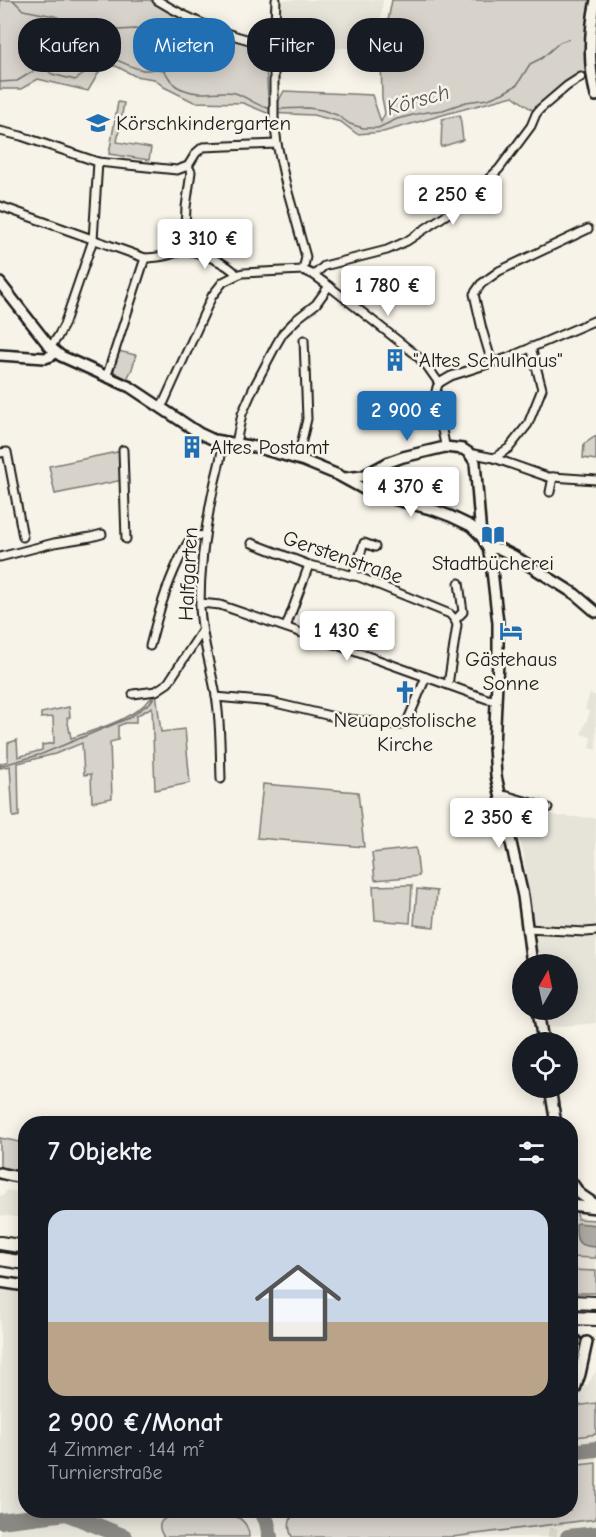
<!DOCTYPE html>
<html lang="de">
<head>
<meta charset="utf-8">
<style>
  :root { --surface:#171b24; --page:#20242c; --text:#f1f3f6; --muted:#9ea1a6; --line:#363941; --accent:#1f6fb2 }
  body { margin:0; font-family:"Comic Neue",sans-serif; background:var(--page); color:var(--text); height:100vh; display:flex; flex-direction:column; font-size:22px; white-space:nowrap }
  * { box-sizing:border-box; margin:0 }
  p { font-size:20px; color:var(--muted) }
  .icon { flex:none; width:33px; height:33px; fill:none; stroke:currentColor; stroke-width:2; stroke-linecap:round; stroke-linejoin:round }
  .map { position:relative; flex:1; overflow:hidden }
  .details { position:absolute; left:18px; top:1116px; width:560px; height:402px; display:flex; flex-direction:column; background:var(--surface); border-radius:24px; box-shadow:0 3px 15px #0003 }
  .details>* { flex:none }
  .banner { position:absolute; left:18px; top:18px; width:561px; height:54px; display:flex; gap:12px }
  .needle { width:39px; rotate:9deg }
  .controls { position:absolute; left:512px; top:954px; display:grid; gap:12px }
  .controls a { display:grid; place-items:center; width:66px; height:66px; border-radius:50%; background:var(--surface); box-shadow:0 3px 15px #0003; font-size:30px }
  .price { position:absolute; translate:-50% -51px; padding:0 14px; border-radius:6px; background:#fff; color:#222; font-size:20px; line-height:39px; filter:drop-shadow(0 2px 3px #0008) }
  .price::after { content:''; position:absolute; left:50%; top:36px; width:18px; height:14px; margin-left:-9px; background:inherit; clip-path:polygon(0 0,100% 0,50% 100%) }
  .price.on { background:var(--accent); color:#fff }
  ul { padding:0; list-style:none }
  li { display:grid; align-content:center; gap:12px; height:318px; padding:0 30px }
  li+li { border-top:2px solid var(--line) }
  li span { display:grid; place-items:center; height:186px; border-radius:18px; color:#555 }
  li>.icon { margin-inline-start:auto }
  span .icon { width:108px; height:108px; fill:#fffc; stroke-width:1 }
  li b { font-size:26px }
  h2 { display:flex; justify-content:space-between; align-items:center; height:72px; padding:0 30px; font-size:26px }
  .pill { padding:0 21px; border-radius:24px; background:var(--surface); box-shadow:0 3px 15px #0003; font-size:21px; line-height:54px }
  .pill.on { background:var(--accent); color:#fff }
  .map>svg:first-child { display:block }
</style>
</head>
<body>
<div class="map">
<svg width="596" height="1537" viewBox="0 0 596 1537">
  <rect width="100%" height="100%" fill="#f7f3e8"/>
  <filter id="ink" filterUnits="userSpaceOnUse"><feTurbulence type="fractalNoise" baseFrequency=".0167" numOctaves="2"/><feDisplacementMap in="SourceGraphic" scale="12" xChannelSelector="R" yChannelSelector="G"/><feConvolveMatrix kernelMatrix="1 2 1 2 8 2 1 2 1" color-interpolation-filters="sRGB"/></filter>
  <g filter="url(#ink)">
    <g fill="#e6e3d9">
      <path d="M282,0h101l-6,46 -95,6z"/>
      <path d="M590,693l6,3v54l-6,-2 1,-11 -10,-3 9,-22 -5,-3z"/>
      <path d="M518,806l7,4 5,-1 2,7 14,-3 12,3 38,2v205l-53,5 -2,-18h26v-46h-31l-12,-108 -12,-49z"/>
      <path d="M7,1190l18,4v24l-25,-3v-20l3,1z"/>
      <path d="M570,1257l26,1v13l-26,-1z"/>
      <path d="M0,1288l25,4 1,218h544v-124l5,3 8,-1 5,-4 8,-13v166h-596z"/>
    </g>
    <g fill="#d7d3cb" stroke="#7a7874" stroke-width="1.5">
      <path d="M0,0h150l32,18 53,21 27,8 3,3 3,47 10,5 6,-11 88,4 9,27 4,-9 -3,-15 -1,-41 11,-57h198c-5,26 -5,51 -4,77h-10l-41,35 -22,-16 -60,16 -70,20 -26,2 -16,-12 -28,-7 -46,-2 -24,-10 -49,-1 -30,-15 -10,-8 -19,-3 -19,-10 -14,1 -14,24 -50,-12 -17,10h-21z"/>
      <path d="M118,102l6,1 -7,39 34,6 -2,12 -40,-6z"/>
      <path d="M460,115l3,25 -22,7 1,-28z"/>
      <path d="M118,351l18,4 -4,14 -5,10 -13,-7 -1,-6z"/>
      <path d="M596,436v24l-13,-2 1,-14z"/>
      <path d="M122,451l1,29 -68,14 -6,-28z"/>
      <path d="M156,692l5,40 24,-3 5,54 -35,7 -3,-83 -16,9v7h-11l-7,3v14l-8,2 2,56 -20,4 -1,-28 -7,1 -2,-32 -27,11 -37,9 1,53 -6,1 -3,-51 -10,2v-4l8,-3v-18l9,-3 1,17 24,-7v-5l12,-2 -1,-26 -12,1v-5l28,-6 1,10 -3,1 4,20c30,-10 67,-20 85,-46z"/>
      <path d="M263,784l95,8 6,55 -107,-9z"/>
      <path d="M416,848l3,28 -44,4 -3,-27z"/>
      <path d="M412,885l-2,38 -35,-3 -2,-34z"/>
      <path d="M417,889l20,2 -3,36 -20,-2z"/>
      <path d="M0,1138l25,5v11l-3,20 -22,-6z"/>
      <path d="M570,1211l7,1 1,7 18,1v38l-26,-1z"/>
      <path d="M570,1270l26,1v22h-26z"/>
      <path d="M596,1403v31l-26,4v-31z"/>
      <path d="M596,1463v56l-144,18h-160c-5,-10 -3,-18 3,-26l275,-1v-44z"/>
      <path d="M200,1512l33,3c10,4 16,11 16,22h-85c-17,-24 22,-24 36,-25z"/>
    </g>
    <path fill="#aca9a2" stroke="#72716c" stroke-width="1.5" d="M578,1223l18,2v22c-18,-1 -21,-4 -20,-23z"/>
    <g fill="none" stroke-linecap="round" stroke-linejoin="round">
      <g stroke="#72716c" stroke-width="1.5">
        <path d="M13,0l10,10 31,6 11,4h13l11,5h13l17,5 16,-1 19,4h10l6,2h6l6,3 17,1 7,4h8l13,3"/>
        <path d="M0,82l17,-1 20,-12h8l7,5 23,6 9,-6 7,-15c25,-7 30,7 52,11 7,1 15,-4 22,2 3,3 4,8 8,11 2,3 8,6 12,7 17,7 33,-1 50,3 13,4 23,15 38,16"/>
        <path d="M277,109l31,-1 14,2 15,5 13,9 13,4h15l19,-9 24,-6 22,-3 23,-8 22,-3 15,-6 14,-8 13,-21 12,-6 18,-16 9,-3"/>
        <path d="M164,683l30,-46"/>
        <path d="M0,766l42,-12 87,-36 21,-15 6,-9"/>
      </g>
      <g stroke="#8a8882" stroke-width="16">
        <path d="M570,1452l26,-3"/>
        <path d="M261,1510l6,12 3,15"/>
        <path d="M71,1515l54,22"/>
        <path d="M0,1521l92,-11"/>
        <path d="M568,1537l28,-3"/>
      </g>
      <g stroke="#d6d3c9" stroke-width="9" stroke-dasharray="9 4.5" stroke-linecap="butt">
        <path d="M570,1420l5,-31"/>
        <path d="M552,1537l4,-27"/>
      </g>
      <g stroke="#1c1c1c" stroke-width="11">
        <g id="street">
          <path d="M157,0c34,21 77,39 117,45"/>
          <path d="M276,0l-2,45v73l3,26 9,41 20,72 -3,13"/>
          <path d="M0,131l21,5 77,26 79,8 11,-4 8,-13 7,-6 74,-3"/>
          <path d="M0,206l145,52c6,0 13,-1 19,-2 6,-1 12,-4 18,-5 14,-2 47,13 55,24"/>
          <path d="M184,251l2,-44 5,-35 -3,-6"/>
          <path d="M314,275l10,-9 63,-16 20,-9 55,-37 37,-35 32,-43 5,-12 4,-5 27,-23 14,-9"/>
          <path d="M50,347l7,-9 7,-13 29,-85 5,-78"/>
          <path d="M492,363l-10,-34 -8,-35 7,-10 18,-13 89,-42"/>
          <path d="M107,375l38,-117"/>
          <path d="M439,383l12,-7 56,-18 89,-38"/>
          <path d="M439,383c-10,16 5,45 6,64"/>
          <path d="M160,407l4,-5 48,-106 11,-14 14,-7 6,-2 60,-3 11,5 15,11 86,68 12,12 12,17"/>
          <path d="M236,443l6,-29 11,-25 23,-44 7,-12 15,-15 18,-14 13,-18"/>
          <path d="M123,450l3,89"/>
          <path d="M0,453l7,-1 16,85"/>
          <path d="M469,453l25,5 54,19h5l-3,15"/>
          <path d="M296,458l5,-13 6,-26 -3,-79"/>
          <path d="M494,458l15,-10 19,-24 14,-35 -11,-42"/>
          <path d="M553,477l43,3"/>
          <path d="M252,543l57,22 50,12 91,37 5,6 2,5 -9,60"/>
          <path d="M0,557l54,-14 37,-6 11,-3"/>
          <path d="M353,576l11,-33 11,4"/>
          <path d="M200,603l20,2 114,39 153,55 9,1"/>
          <path d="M455,620l8,-8 -4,-29"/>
          <path d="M286,627l23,-62"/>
          <path d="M150,646c8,-31 15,-57 29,-86 4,-9 8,-18 15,-25l10,1"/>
          <path d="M133,694l23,-3 12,-8 34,-52"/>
          <path d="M216,697l55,5 68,16 60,7 8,-3 19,-45"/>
          <path d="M221,779c-1,-27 0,-55 -5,-83 -5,-30 -15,-59 -16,-90 0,-39 5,-78 13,-115 3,-17 9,-32 10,-50"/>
          <path d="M501,795l7,1 40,12"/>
          <path d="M527,929l59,3 10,-1"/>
        </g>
      </g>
      <g stroke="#1c1c1c" stroke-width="14">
        <g id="secondary">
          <path d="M596,0c-7,32 -8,64 0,96"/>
          <path d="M0,283l50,64 11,9 69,31 69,46 15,7 41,7 49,14 34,14 33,18 63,17 16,6 21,10 10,10 7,12 3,14 7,61v37l-4,87 2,29 27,120 9,68"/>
          <path d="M0,355l45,3 6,-2 4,-4"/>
          <path d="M345,478l18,-2 26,-14 14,-5 42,-10 18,2 6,4 6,9 6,74"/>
          <path d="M488,548l12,1 14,7 61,38 21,18"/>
          <path d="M538,1010l5,32"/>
          <path d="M550,1088l6,36"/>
          <path d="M0,1173l26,6"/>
          <path d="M570,1180l10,14 16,11"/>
          <path d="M570,1205l26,3"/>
          <path d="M0,1282l26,4"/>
          <path d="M572,1372l4,-31"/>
          <path d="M575,1389l5,-15 7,-32"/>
        </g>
      </g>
      <g stroke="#1c1c1c" stroke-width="16">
        <g id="highway">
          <path d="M0,1243l26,4"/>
          <path d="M0,1259l26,4"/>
          <path d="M570,1302l26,1"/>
          <path d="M570,1318l26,1"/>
        </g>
      </g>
      <use href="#street" stroke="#f7f3e8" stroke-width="7"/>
      <use href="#secondary" stroke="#f7f3e8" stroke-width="9"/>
      <use href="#highway" stroke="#f7f3e8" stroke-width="12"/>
    </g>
  </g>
  <defs>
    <g id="school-bare" transform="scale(1.8)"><path d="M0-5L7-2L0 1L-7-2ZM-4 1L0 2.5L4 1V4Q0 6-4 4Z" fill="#1f6fb2" stroke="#f7f3e8" stroke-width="2.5" paint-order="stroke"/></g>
    <g id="building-bare" transform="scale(1.8)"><path d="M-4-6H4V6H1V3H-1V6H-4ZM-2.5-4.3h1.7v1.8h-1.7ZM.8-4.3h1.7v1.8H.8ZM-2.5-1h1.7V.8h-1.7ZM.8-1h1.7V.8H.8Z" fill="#1f6fb2" stroke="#f7f3e8" stroke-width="2.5" paint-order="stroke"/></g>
    <g id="library-bare" transform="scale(1.8)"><path d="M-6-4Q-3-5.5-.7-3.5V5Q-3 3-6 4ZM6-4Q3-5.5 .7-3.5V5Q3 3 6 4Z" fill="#1f6fb2" stroke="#f7f3e8" stroke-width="2.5" paint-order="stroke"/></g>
    <g id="hotel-bare" transform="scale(1.8)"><path d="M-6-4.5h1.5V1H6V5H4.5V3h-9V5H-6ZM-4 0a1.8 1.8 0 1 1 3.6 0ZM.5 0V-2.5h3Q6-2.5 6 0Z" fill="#1f6fb2" stroke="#f7f3e8" stroke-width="2.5" paint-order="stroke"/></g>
    <g id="church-bare" transform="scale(1.8)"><path d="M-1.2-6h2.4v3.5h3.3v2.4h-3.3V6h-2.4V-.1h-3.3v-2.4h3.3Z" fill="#1f6fb2" stroke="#f7f3e8" stroke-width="2.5" paint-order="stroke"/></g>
  </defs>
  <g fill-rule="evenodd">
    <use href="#school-bare" x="98" y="123"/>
    <use href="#building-bare" x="395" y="360"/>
    <use href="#building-bare" x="192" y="447"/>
    <use href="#library-bare" x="493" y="535"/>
    <use href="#hotel-bare" x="511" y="631"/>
    <use href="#church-bare" x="405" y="692"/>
  </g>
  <g text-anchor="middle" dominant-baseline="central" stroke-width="5" stroke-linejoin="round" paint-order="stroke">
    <g font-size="21" fill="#1c1c1c" stroke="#f7f3e8" text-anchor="start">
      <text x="116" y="123">Körschkindergarten</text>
      <text x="413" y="360">"Altes Schulhaus"</text>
      <text x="210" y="447">Altes Postamt</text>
      <text x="493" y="563" text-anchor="middle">Stadtbücherei</text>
      <text x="511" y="659" text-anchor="middle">Gästehaus<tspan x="511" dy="24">Sonne</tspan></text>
      <text x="405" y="720" text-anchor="middle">Neuapostolische<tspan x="405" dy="24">Kirche</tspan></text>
    </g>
    <g font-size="21" fill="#1c1c1c" stroke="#f7f3e8">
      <text transform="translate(343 557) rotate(19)">Gerstenstraße</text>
      <text transform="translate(188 574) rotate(-87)">Halfgarten</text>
    </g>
    <g font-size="22" font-style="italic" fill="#565452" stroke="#f7f3e8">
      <text transform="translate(418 100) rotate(-16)">Körsch</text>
    </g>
  </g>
</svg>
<div class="controls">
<a><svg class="needle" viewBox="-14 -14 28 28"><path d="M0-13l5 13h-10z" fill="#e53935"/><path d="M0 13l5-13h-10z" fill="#9ea1a6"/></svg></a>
<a><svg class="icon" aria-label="locate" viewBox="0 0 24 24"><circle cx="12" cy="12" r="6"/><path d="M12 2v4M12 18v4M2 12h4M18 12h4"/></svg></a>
</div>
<b class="price" style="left:453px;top:226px">2 250 €</b>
<b class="price" style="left:205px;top:270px">3 310 €</b>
<b class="price" style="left:388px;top:317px">1 780 €</b>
<b class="price on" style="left:407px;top:442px">2 900 €</b>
<b class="price" style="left:411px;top:518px">4 370 €</b>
<b class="price" style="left:347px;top:662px">1 430 €</b>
<b class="price" style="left:499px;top:849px">2 350 €</b>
<div class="banner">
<a class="pill">Kaufen</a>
<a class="pill on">Mieten</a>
<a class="pill">Filter</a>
<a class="pill">Neu</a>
</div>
<section class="details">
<h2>7 Objekte<svg class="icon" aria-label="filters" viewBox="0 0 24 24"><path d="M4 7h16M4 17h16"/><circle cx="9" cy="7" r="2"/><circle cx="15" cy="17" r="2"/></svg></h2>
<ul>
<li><span style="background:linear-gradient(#c9d6e8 60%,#b9a48a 0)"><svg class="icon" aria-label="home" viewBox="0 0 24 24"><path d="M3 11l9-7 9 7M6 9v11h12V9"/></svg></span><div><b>2 900 €/Monat</b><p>4 Zimmer · 144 m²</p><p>Turnierstraße</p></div></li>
</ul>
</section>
</div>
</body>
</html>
